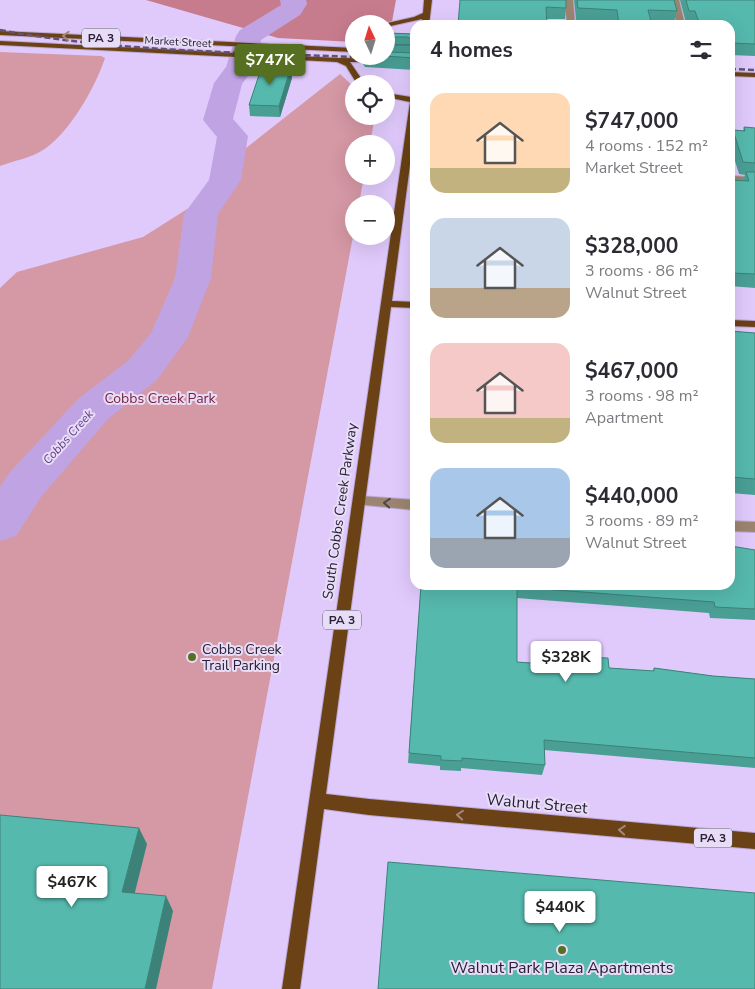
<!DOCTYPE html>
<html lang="en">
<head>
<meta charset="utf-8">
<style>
  :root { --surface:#fff; --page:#f2f2f3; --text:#2b2b33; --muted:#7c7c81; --accent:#576f20 }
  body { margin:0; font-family:"Nunito Sans",sans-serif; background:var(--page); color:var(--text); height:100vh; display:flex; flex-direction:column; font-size:19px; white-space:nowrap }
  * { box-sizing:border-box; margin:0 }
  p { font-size:16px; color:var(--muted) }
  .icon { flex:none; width:28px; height:28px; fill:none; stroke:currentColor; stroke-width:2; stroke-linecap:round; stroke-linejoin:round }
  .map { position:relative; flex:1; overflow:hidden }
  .sheet { position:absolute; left:410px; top:20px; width:325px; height:570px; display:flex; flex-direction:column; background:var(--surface); border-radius:15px; box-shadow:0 5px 20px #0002 }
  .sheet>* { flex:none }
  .needle { width:32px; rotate:356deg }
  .controls { position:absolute; left:345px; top:15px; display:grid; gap:10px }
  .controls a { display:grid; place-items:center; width:50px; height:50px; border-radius:50%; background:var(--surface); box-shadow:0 5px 20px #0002; font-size:25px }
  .price { position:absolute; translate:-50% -42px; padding:0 11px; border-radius:5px; background:#fff; color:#222; font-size:16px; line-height:32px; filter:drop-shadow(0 1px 2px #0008) }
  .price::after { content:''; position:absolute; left:50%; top:30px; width:15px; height:11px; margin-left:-8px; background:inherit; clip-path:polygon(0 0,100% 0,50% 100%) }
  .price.current { background:var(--accent); color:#fff }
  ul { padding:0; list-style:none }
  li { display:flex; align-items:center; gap:15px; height:125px; padding:0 20px }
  li span { display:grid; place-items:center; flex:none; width:140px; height:100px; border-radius:15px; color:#555 }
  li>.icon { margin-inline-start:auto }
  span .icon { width:60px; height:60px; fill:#fffc; stroke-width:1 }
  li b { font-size:21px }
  h2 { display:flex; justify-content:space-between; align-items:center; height:60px; padding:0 20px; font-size:21px }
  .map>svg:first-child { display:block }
</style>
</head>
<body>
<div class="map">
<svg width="755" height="989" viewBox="0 0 755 989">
  <rect width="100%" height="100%" fill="#e0cafc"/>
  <g fill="#d598a5">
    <path d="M0,52l101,4 4,2c-9,28 -36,76 -62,92 -12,8 -30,11 -43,16z"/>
    <path d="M340,74l14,13v29h21l-5,28h-16v32h10l-5,28h-5v27l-142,758h-212v-701l17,-16 126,-35 60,-38 24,-36z"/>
  </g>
  <path fill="#c77c8d" d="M146,0h250l-8,43h-2v-19h-32v18l-76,-4z"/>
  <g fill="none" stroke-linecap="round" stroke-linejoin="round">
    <path fill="#c0a3e3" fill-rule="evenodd" d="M280,0h26l1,4 -7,11 -39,25 -7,28 -12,16 -9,35 15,17 -7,44 -23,34 -7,64 -23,59 -31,43 -49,39 -67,78 -25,39 -16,5v-54l9,-14 69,-74 51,-39 22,-27 24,-55 9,-64 25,-34 8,-43 -14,-17 11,-37 12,-16 10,-31 4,-6 41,-25z"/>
    <g stroke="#bca8d5" stroke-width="2">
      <g id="minor">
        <path d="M565,0h8l2,25h-8z"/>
        <path d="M671,0h8l6,25h-8z"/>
        <path d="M730,176l25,1v6l-25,-1z"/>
        <path d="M359,496l56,4v10l-60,-6 -2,-3 2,-3z"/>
        <path d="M730,521l25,1v10l-25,-1z"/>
      </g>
    </g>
    <g stroke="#bca8d5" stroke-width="2">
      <g id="primary">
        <path d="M424,0h8l-3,25h-8l1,-6 -36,8v-3h-3l31,-7 9,-4z"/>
        <path d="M0,31l354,17v4l-354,-17z"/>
        <path d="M0,41l338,17 77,1v4l-65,-1 15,22h-8l-11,-18 -9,-4 -337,-17z"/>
        <path d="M730,72l25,1v4l-25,-1z"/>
        <path d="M386,93l25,4 4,-2v32l-23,174 23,1v6l-24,-1 -65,487 43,5 386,34v16l-386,-34 -45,-6 -24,180h-18l128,-887 -24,-5z"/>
        <path d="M730,320l25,1v6l-25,-1z"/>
      </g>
    </g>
    <use href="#minor" fill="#9c856f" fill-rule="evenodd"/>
    <use href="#primary" fill="#6a4215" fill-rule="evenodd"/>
    <g stroke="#615372" stroke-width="2.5" stroke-dasharray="6 3" stroke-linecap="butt">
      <path d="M0,30c123,23 251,22 376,28"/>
      <path d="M730,69l25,1"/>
    </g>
  </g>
  <g fill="#4a9f95">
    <path d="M460,0l106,8 -1,11h-18z"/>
    <path d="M574,0h100l3,11 -3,11h-23l1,3h-36l-1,-3 -39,-2z"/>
    <path d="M680,0h75v56l-25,-1v-30h-37l-1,-2h-6z"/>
    <path d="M386,33l29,1v36l-50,-3 -2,-3v-8h-4h27z"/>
    <path d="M292,78l-12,39 -30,-1 -1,-11z"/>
    <path d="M744,127l11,1v160l-25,-2v-106l13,1 2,-6 -6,-1 -9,-29v-4l3,-11 10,1z"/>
    <path d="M730,331l25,2v162l-25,-2z"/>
    <path d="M755,550v70l-45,-2 -1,-5 -192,-15v64l50,3 2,-5 4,1 1,-4 35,11 44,3 1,-3 59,8 42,3v89l-211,-18 1,15 -3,10 -81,-7v3l-21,-1v-4l-32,-3 13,-178z"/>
  </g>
  <g fill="#3c8279">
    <path d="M291,67l1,11 -12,39 -1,-11z"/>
    <path d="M139,828l8,16 -16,64 -9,-16z"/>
    <path d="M166,896l7,15 -17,78h-11z"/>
  </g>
  <g fill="#56b9ad" stroke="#3c8279">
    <path d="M460,0h106v8l-20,-1 1,18h-89z"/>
    <path d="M577,0h97l3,11 -29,-1 4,15h-33l-2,-15 -39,-2z"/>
    <path d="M686,0h69v44l-25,-1v-18h-30l-5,-14h-6z"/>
    <path d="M386,33l29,1v11h-29v-1l22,1 6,-3 -6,-5h-22z"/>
    <path d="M386,52l29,1v5l-31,-2h2z"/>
    <path d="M262,66l29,1 -12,39 -30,-1z"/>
    <path d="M744,127l11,1v35l-12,-1 -10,-32 12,1z"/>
    <path d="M746,172h9v102l-25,-1v-93l19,1z"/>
    <path d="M730,331l25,2v146l-25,-2z"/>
    <path d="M730,546l7,1 18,3v59l-40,-2 -1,-5 -197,-15v75l52,4v-6l5,1v-4l34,1 1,10 45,3v-3l59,8 42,3v79l-211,-18 1,25 -83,-7v3l-21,-1v-4l-32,-3 12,-168h309z"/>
    <path d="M0,815l139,13 -17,64 44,4 -21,93h-145z"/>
    <path d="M388,862l367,31v96h-377z"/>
  </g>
  <defs><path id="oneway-chevron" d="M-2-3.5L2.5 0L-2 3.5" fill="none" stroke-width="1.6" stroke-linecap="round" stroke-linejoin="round" transform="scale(1.25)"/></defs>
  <g stroke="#a3887a">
    <use href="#oneway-chevron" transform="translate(66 36) rotate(-177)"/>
    <use href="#oneway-chevron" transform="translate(460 815) rotate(-175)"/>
    <use href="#oneway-chevron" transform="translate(622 830) rotate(-175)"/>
  </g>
  <use stroke="#52434b" href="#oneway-chevron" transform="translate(387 503) rotate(-176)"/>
  <g fill="#576f20" stroke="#e8ddf6" stroke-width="2">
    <circle cx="192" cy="657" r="5"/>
    <circle cx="562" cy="950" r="5"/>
  </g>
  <g text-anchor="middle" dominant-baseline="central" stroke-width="4" stroke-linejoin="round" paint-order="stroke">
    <g font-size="11" fill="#2a2037" stroke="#e8ddf6">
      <text transform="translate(178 42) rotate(3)">Market Street</text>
    </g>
    <g fill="#e8ddf6" stroke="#635970" stroke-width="1">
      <rect x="82" y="28.5" width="38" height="19" rx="4"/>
      <rect x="323" y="610.5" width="38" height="19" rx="4"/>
      <rect x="694" y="828.5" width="38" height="19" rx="4"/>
    </g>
    <g font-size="12" font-weight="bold" fill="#2a2037">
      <text x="101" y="38">PA 3</text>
      <text x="342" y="620">PA 3</text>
      <text x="713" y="838">PA 3</text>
    </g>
    <g font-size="12" font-style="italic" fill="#623c88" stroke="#e8ddf6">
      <text transform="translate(68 437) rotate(-48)">Cobbs Creek</text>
    </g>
    <g font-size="14" fill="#781f3d" stroke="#e8ddf6">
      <text x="160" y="398">Cobbs Creek Park</text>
    </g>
    <g font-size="14" fill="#2a2037" stroke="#e8ddf6">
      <text transform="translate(340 511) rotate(-82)">South Cobbs Creek Parkway</text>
    </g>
    <g font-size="14" fill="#2a2037" stroke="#e8ddf6" text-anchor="start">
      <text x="202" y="649">Cobbs Creek<tspan x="202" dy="16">Trail Parking</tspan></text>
    </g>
    <g font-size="16" fill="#2a2037" stroke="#e8ddf6">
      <text transform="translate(537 804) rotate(5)">Walnut Street</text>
    </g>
    <g font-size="16" fill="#2a2037" stroke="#e8ddf6">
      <text x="562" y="968">Walnut Park Plaza Apartments</text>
    </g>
  </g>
</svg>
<div class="controls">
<a><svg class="needle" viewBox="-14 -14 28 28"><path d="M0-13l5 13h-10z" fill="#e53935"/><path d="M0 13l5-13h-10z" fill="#7c7c81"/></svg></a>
<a><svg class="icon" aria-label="locate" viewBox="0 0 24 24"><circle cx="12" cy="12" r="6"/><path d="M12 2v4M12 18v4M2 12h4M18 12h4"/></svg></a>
<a>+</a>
<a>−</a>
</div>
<b class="price current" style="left:270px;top:86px">$747K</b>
<b class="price" style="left:566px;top:683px">$328K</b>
<b class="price" style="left:72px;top:908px">$467K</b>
<b class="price" style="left:560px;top:933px">$440K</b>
<section class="sheet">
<h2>4 homes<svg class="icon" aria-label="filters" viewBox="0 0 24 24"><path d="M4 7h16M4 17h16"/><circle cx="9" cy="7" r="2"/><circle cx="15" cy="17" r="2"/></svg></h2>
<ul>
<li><span style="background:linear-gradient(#ffd9b3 75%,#c2b280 0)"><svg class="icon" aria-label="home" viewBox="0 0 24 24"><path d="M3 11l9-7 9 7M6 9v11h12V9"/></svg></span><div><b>$747,000</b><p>4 rooms · 152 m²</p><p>Market Street</p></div></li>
<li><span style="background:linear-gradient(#c9d6e8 70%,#b9a48a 0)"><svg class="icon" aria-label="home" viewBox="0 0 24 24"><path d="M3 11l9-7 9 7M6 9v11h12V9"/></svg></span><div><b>$328,000</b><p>3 rooms · 86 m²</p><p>Walnut Street</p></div></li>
<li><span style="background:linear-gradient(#f6c9c9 75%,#c2b280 0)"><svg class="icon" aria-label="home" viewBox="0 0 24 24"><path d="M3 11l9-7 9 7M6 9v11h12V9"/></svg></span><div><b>$467,000</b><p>3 rooms · 98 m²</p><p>Apartment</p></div></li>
<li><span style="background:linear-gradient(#a9c7e8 70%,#9aa5b1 0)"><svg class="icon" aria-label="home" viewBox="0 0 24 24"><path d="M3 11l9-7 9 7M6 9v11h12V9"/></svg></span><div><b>$440,000</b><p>3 rooms · 89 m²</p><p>Walnut Street</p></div></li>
</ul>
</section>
</div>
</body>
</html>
